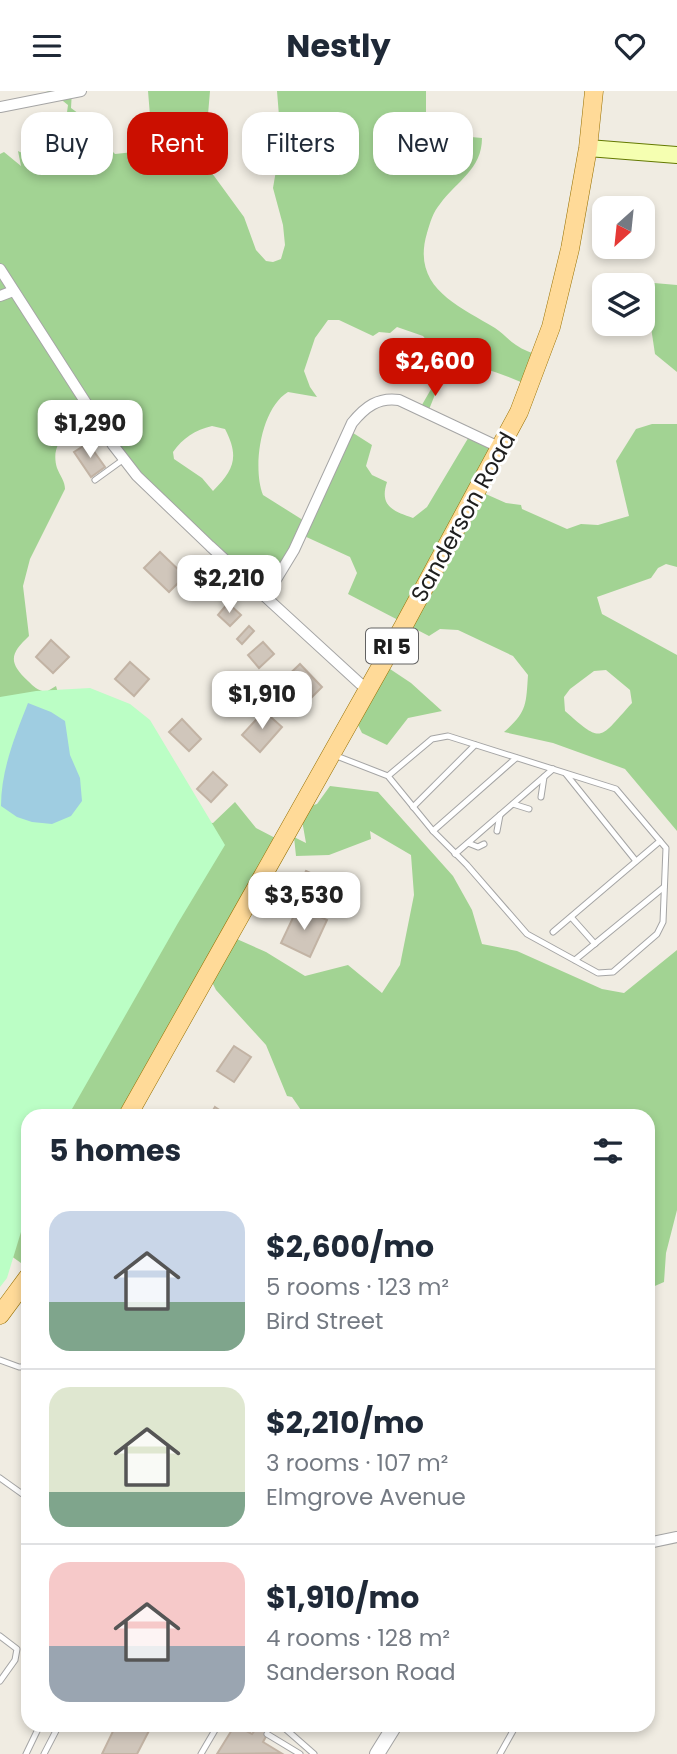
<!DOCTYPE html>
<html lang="en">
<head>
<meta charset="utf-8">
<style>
  :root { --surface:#fff; --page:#f6f6f7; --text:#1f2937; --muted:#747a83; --line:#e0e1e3; --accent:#cb0f00 }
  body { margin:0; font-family:Poppins,sans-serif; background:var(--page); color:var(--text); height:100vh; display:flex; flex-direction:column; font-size:26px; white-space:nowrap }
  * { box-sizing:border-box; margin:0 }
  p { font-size:23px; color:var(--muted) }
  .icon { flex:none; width:38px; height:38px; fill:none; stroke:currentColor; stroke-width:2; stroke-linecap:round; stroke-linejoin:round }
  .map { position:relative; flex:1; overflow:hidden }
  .sheet { position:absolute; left:21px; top:1018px; width:634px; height:623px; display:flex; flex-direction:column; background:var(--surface); border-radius:21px; box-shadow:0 4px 10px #0003 }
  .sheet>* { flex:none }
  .hud { position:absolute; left:21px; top:21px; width:635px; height:63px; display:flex; gap:14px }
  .needle { width:46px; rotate:207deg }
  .buttons { position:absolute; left:592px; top:105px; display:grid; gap:14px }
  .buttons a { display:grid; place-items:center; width:63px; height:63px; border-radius:14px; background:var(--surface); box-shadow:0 4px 10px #0003; font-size:35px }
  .price { position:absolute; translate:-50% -60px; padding:0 16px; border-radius:14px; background:#fff; color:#222; font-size:23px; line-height:46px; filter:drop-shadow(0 2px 4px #0008) }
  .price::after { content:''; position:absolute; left:50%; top:42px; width:21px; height:16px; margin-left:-10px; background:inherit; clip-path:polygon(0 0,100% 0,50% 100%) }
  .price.active { background:var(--accent); color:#fff }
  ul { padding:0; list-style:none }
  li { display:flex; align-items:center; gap:21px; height:175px; padding:0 28px }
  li+li { border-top:2px solid var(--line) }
  li span { display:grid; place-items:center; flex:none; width:196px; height:140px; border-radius:21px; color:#555 }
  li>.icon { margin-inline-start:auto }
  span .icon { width:84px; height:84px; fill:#fffc; stroke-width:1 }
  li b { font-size:30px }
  h2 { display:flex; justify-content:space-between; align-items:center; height:84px; padding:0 28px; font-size:30px }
  .tag { padding:0 24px; border-radius:21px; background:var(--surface); box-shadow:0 4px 10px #0003; font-size:24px; line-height:63px }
  .tag.active { background:var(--accent); color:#fff }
  header { display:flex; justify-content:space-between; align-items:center; height:91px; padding:0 28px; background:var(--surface); font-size:32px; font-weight:700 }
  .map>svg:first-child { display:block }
</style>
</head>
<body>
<header><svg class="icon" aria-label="menu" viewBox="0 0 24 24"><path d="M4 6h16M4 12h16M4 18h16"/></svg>Nestly<svg class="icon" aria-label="heart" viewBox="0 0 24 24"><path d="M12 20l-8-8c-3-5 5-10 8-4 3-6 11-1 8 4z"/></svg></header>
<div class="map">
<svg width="677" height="1663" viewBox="0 0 677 1663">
  <rect width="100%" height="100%" fill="#f0ece2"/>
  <g fill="#a2d393" fill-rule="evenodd">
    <path d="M46,0h26l-1,17 19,14 4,11 21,21 28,-3 9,-11 -4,-49h62l-4,47 3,31 35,48 12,33 10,11 7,1 8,-3 4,-14 -2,-20 -10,-37 8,-47 -4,-50h149v42l56,5c0,31 -25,43 -42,66 -7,8 -10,19 -13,29 -16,54 30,72 68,95 8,5 13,12 21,17 7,5 16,8 24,11l-10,30c-25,-11 -49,-21 -76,-22l-12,13 -14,35 -9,-2 15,-26 4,-21 -11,-12 1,-9 -5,-6 -26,-9 -7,6 -11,-1 -6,4 -34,-16h-11l-13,18 -11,33 6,16 7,10 -29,-5c-27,16 -36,75 -25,103l43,27 44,-91 22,14 -6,21 6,9 15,7c-8,24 6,29 26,36l14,-11 43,-72 27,13 -18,43 27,12 15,2 1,4 45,20 14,-5 17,1 31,-9 -13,-55 20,-32 16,-5h25v143l-11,-3 -8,4 -7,10 -54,19 5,17 75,41v176l-52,-62 -72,-26 -49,-11c23,-20 22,-27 24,-57l-15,-19 -55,-26 -18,-1 -11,7 -81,-42 9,-21 -7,-16 -48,-22 -36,61 -83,-74 -92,-106c-20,13 -42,25 -34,52 3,8 8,13 8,21l-35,70 -7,27 6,50c-19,18 -21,26 -1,45 6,6 9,9 18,11l10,-6 7,24 -63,39v-595l4,-2 17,14 -3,-15 18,9 18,-1 8,-10 6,-44 -15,-12zM212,335l13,3c14,27 10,40 -12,62l-11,-13 -28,-19 -1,-7c10,-14 22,-22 39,-26zM606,579l24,20 2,13c-33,36 -29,42 -67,8l-1,-14 6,-8 24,-18z"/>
    <path d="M654,192l23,2v87l-22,-18 -6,-40z"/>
    <path d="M384,574l27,18 31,28 -34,7 -21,27 -25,-12 -9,-18z"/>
    <path d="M330,695l48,6 75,84 19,34 10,34 35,7 85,38 22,4 53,-43v260l-11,43 -2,29 -16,7v-172l-343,-1 -13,-19 -5,-1 -21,-51 -50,-55 -8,-16 -82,142 -98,1v151l-28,-20v-448l213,23 22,-21 21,26 25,13 -51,95 36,16 39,24 43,-11 34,28 18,-28 14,-70 -3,-40 -41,-24 1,8 -42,16 -33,1 -2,-19 12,6 -6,-34 17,-5z"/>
  </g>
  <path fill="#bbfec5" d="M90,597l40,16 20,16 75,125 -47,78 -110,193 -40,1v92l-21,69 -7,9v-590l36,-6z"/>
  <path fill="#9fcde1" d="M28,612l23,9 14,9 5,34 10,23 2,23 -11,15 -19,8 -20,-2 -15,-5 -16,-11c0,-36 14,-70 27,-103z"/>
  <g fill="#d0c6bb" stroke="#c2b3a4" stroke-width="2">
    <path d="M88,352l17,24 -14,10 -17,-25z"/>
    <path d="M160,461l25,24 -16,16 -25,-24z"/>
    <path d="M228,512l13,12 -11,11 -12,-11z"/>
    <path d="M249,535l5,5 -12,13 -5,-5z"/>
    <path d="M51,549l18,17 -16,16 -17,-16z"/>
    <path d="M263,551l11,12 -15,14 -11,-13z"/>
    <path d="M130,571l19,17 -15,17 -19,-17z"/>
    <path d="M300,573l22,23 -22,22 -23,-23z"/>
    <path d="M264,620l18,16 -22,25 -18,-17z"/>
    <path d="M182,628l19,20 -12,12 -20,-19z"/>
    <path d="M213,681l14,13 -16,17 -14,-13z"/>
    <path d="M306,780l17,8 -13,28 -17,-8z"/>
    <path d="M298,816l29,13 -17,37 -29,-14z"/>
    <path d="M234,955l17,11 -17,25 -17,-11z"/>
    <path d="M215,1016l15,10h-21z"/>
    <path d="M116,1634h36l-15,29h-35z"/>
    <path d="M235,1634l17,9 7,-9 10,6 -6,11 18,11 -64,1z"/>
  </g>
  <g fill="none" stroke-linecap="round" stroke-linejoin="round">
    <g stroke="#a5a5a5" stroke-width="7">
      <g id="service">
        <path d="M95,389l29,-21"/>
        <path d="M334,664l54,21 45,55 34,34 60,69 71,39 15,-1 44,-38 6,-12 3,-74 -50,-59 -168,-53 -16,3 -44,37"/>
        <path d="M566,683l70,87"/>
        <path d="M541,706l3,-20"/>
        <path d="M513,713l16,5"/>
        <path d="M413,716l62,-62"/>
        <path d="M433,740l83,-73"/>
        <path d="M497,740l3,-16"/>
        <path d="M468,752l10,4 6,-3"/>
        <path d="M455,763l98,-85"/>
        <path d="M571,826l24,27"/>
        <path d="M553,841l107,-91"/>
        <path d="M575,869l89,-73"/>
        <path d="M0,1269l19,7h9"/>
        <path d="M0,1387l28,20"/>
        <path d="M0,1545l17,13 -2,11 -15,21"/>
        <path d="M253,1634l3,3"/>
        <path d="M281,1634l33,29"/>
        <path d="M267,1643l33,20"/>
        <path d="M26,1663l14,-29"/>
        <path d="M44,1663l15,-29"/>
        <path d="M201,1663l17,-29"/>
        <path d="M500,1663l14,-25 -8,-4"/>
      </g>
    </g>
    <g stroke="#a5a5a5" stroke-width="12">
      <g id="minor">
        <path d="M0,16l81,-16"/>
        <path d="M0,178l113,176 24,31 73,70 157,144"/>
        <path d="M0,205l13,-5"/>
        <path d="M266,505l28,-46 58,-127c13,-16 26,-26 47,-23l102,48"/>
        <path d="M648,1452l29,-6"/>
      </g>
    </g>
    <g stroke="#a5a5a5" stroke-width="16">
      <path id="tertiary" d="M377,1663l18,-29"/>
    </g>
    <g stroke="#637900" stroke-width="18">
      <path id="secondary" d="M588,57l89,7"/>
    </g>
    <g stroke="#977000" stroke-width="19">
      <g id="primary">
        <path d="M127,1026l276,-490 116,-215 32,-85 19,-78 18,-101 6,-57"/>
        <path d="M0,1224l28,-38"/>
      </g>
    </g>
    <use href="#service" stroke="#fff" stroke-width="5"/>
    <use href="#minor" stroke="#fff" stroke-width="10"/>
    <use href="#tertiary" stroke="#fff" stroke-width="14"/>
    <use href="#secondary" stroke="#f5ffb1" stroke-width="16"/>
    <use href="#primary" stroke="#ffda98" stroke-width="18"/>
  </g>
  <g text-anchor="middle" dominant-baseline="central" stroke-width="6" stroke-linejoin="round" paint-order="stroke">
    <rect fill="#fff" stroke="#626262" stroke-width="2" x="366" y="537.5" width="52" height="35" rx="5"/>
    <g font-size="21" font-weight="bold" fill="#1e1e1e">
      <text x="392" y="555">RI 5</text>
    </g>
    <g font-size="23" fill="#1e1e1e" stroke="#fff">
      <text transform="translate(463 426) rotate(-61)">Sanderson Road</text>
    </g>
  </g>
</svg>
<div class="buttons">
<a><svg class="needle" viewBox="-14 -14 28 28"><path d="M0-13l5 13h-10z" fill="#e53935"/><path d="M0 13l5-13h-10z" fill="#747a83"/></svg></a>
<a><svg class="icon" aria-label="layers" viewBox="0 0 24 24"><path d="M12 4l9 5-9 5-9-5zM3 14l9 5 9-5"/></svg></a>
</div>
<b class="price active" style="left:435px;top:307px">$2,600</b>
<b class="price" style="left:90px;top:369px">$1,290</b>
<b class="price" style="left:229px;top:524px">$2,210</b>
<b class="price" style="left:262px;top:640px">$1,910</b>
<b class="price" style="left:304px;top:841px">$3,530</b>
<div class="hud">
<a class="tag">Buy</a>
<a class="tag active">Rent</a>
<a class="tag">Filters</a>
<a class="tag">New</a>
</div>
<section class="sheet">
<h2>5 homes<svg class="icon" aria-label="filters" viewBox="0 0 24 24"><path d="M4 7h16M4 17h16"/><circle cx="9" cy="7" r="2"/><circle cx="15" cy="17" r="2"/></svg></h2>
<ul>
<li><span style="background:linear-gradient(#c9d6e8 65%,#7fa58c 0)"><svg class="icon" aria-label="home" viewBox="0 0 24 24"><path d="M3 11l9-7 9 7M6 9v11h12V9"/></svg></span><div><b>$2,600/mo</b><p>5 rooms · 123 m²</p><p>Bird Street</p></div></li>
<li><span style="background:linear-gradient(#dfe7d0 75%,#7fa58c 0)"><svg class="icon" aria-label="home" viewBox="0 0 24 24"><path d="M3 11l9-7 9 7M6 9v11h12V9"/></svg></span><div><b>$2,210/mo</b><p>3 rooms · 107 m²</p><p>Elmgrove Avenue</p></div></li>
<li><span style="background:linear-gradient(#f6c9c9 60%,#9aa5b1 0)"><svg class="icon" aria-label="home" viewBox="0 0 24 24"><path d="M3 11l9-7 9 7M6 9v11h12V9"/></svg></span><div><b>$1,910/mo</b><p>4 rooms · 128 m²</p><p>Sanderson Road</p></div></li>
</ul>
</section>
</div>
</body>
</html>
